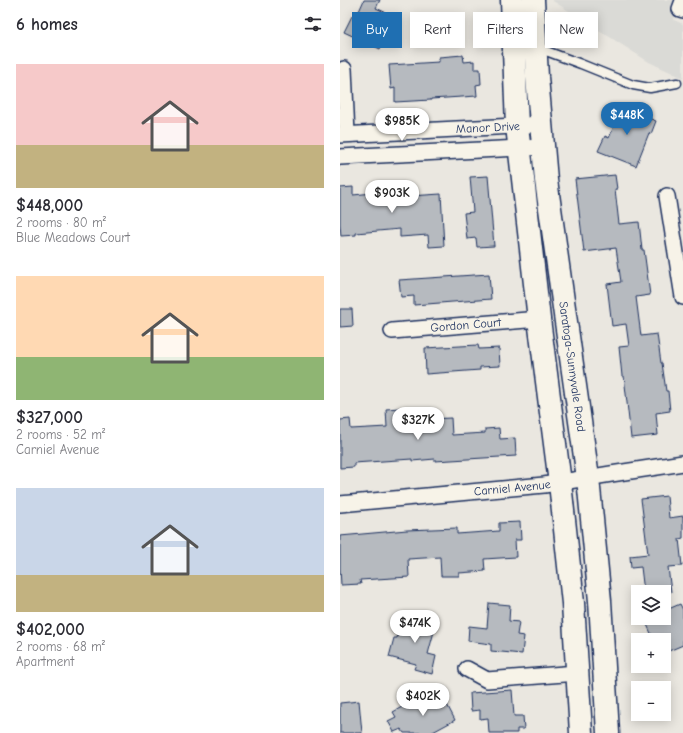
<!DOCTYPE html>
<html lang="en">
<head>
<meta charset="utf-8">
<style>
  :root { --surface:#fff; --page:#f2f2f3; --text:#2b2b33; --muted:#7c7c81; --accent:#1f6fb2 }
  body { margin:0; font-family:"Comic Neue",sans-serif; background:var(--page); color:var(--text); height:100vh; display:flex; flex-direction:column; font-size:15px; white-space:nowrap }
  * { box-sizing:border-box; margin:0 }
  p { font-size:13px; color:var(--muted) }
  .icon { flex:none; width:22px; height:22px; fill:none; stroke:currentColor; stroke-width:2; stroke-linecap:round; stroke-linejoin:round }
  .map { position:relative; flex:1; overflow:hidden }
  .sheet { display:flex; flex-direction:column; background:var(--surface); width:340px }
  .sheet>* { flex:none }
  .banner { position:absolute; left:12px; top:12px; width:271px; height:36px; display:flex; gap:8px }
  .buttons { position:absolute; left:291px; top:585px; display:grid; gap:8px }
  .buttons a { display:grid; place-items:center; width:40px; height:40px; border-radius:0px; background:var(--surface); box-shadow:0 2px 10px #0003; font-size:20px }
  .price { position:absolute; translate:-50% -34px; padding:0 9px; border-radius:14px; background:#fff; color:#222; font-size:13px; line-height:26px; filter:drop-shadow(0 1px 2px #0008) }
  .price::after { content:''; position:absolute; left:50%; top:24px; width:12px; height:9px; margin-left:-6px; background:inherit; clip-path:polygon(0 0,100% 0,50% 100%) }
  .price.on { background:var(--accent); color:#fff }
  ul { padding:0; list-style:none }
  li { display:grid; align-content:center; gap:8px; height:212px; padding:0 16px }
  li span { display:grid; place-items:center; height:124px; border-radius:0px; color:#555 }
  li>.icon { margin-inline-start:auto }
  span .icon { width:72px; height:72px; fill:#fffc; stroke-width:1 }
  li b { font-size:17px }
  h2 { display:flex; justify-content:space-between; align-items:center; height:48px; padding:0 16px; font-size:17px }
  .chip { padding:0 14px; border-radius:0px; background:var(--surface); box-shadow:0 2px 10px #0003; font-size:14px; line-height:36px }
  .chip.on { background:var(--accent); color:#fff }
  main { display:flex; flex:1; min-height:0 }
  .map>svg:first-child { display:block }
</style>
</head>
<body>
<main>
<section class="sheet">
<h2>6 homes<svg class="icon" aria-label="filters" viewBox="0 0 24 24"><path d="M4 7h16M4 17h16"/><circle cx="9" cy="7" r="2"/><circle cx="15" cy="17" r="2"/></svg></h2>
<ul>
<li><span style="background:linear-gradient(#f6c9c9 65%,#c2b280 0)"><svg class="icon" aria-label="home" viewBox="0 0 24 24"><path d="M3 11l9-7 9 7M6 9v11h12V9"/></svg></span><div><b>$448,000</b><p>2 rooms · 80 m²</p><p>Blue Meadows Court</p></div></li>
<li><span style="background:linear-gradient(#ffd9b3 65%,#8fb573 0)"><svg class="icon" aria-label="home" viewBox="0 0 24 24"><path d="M3 11l9-7 9 7M6 9v11h12V9"/></svg></span><div><b>$327,000</b><p>2 rooms · 52 m²</p><p>Carniel Avenue</p></div></li>
<li><span style="background:linear-gradient(#c9d6e8 70%,#c2b280 0)"><svg class="icon" aria-label="home" viewBox="0 0 24 24"><path d="M3 11l9-7 9 7M6 9v11h12V9"/></svg></span><div><b>$402,000</b><p>2 rooms · 68 m²</p><p>Apartment</p></div></li>
</ul>
</section>
<div class="map">
<svg width="343" height="733" viewBox="0 0 343 733">
  <rect width="100%" height="100%" fill="#eae7e0"/>
  <filter id="ink" filterUnits="userSpaceOnUse"><feTurbulence type="fractalNoise" baseFrequency=".025" numOctaves="2"/><feDisplacementMap in="SourceGraphic" scale="8" xChannelSelector="R" yChannelSelector="G"/><feConvolveMatrix kernelMatrix="1 2 1 2 8 2 1 2 1" color-interpolation-filters="sRGB"/></filter>
  <g filter="url(#ink)">
    <path fill="#dadad6" d="M213,0h126l-5,20 9,4v54l-34,-16 -96,-61z"/>
    <g fill="#b6babf" stroke="#1b2f5e">
      <path d="M24,0h16l-4,8 17,8 -5,11 2,1 -10,21 -36,-17 8,-16 4,2z"/>
      <path d="M123,55l1,7 10,-1v8h6l1,15 -5,1 1,11 -46,3v1l-36,2v-14l-4,1 -2,-24 50,-3v-5z"/>
      <path d="M276,105l40,16 -5,13 -2,-1 -13,33 -38,-15 7,-15 4,2 8,-19 -6,-3z"/>
      <path d="M275,175l2,14h-2l4,35 20,-2 3,28h2l6,45 -14,2 5,39 16,-2 4,29h1l4,28h2l2,20 -14,2 2,22 -27,3 -7,-62h-2l-3,-29 10,-1 -3,-22 -14,2 -5,-42 14,-2 -5,-34 -32,4 -9,-73z"/>
      <path d="M148,176l6,70 -17,1 -1,-9 -9,1 -3,-26 9,-1 -3,-35z"/>
      <path d="M13,187v8l40,-4v-2l16,-1 1,8 31,-2 3,52 -15,1 -1,-12 -28,2v-8l-44,4v2l-15,1 -1,-12v-36z"/>
      <path d="M149,274l2,25 -77,6v-9l-13,1 -2,-17z"/>
      <path d="M0,309h12l1,17 -13,1z"/>
      <path d="M138,345l1,4 20,-1 1,18 -20,1v3l-54,4 -1,-26z"/>
      <path d="M60,408v4l28,-2v9l23,-1 1,17 33,-2v-4l14,-1 1,11 15,-1 1,18 -81,5v-2l-23,2v-2l-58,4v4l-14,1v-48l10,-1 1,10 36,-2 -1,-18z"/>
      <path d="M327,496l2,22 14,-2v22l-4,1 3,27 -14,1 3,25h-27l-3,-25 -10,1 -1,-12 18,-2 -7,-55z"/>
      <path d="M180,522l1,18h-6l1,17 -32,2 1,12 -26,2v3h-18l-1,-19 -32,2 1,18 -49,3 1,4 -20,1 -1,-16v-33l67,-6 50,-2v6l42,-3v-8z"/>
      <path d="M149,603l21,2 -1,16 10,1 -2,13 7,1 -2,18 -31,-3v-7l-23,-3 1,-15 18,2z"/>
      <path d="M340,604l3,6v35l-19,8v-13h-10l-10,-22h20v-7z"/>
      <path d="M62,616l34,8 -8,30 8,2 -4,18 -18,-5 2,-5 -27,-7 5,-19h3z"/>
      <path d="M172,690l2,26h9l1,13h-7v4h-28l-1,-15 -8,1v-9l-9,1 -1,-18z"/>
      <path d="M101,693l14,27 -24,13h-27l-3,-4 -7,3 -6,-11 8,-4 -3,-5 16,-9 3,5z"/>
      <path d="M19,701l3,32h-22v-30z"/>
    </g>
    <g fill="none" stroke-linecap="round" stroke-linejoin="round">
      <g stroke="#1b2f5e" stroke-width="11">
        <path id="service" d="M198,48l43,16 52,21 17,3 27,-5"/>
      </g>
      <g stroke="#1b2f5e" stroke-width="18">
        <g id="minor">
          <path d="M343,1l-3,8 3,1"/>
          <path d="M4,69l3,65"/>
          <path id="s1" d="M0,135l177,-9 23,-2"/>
          <path d="M0,157l202,-10"/>
          <path d="M327,196l16,101"/>
          <path id="s2" d="M52,331l147,-12"/>
          <path id="s3" d="M0,504l204,-19 67,-11 72,-11"/>
          <path d="M127,669l20,11 90,-7"/>
        </g>
      </g>
      <g stroke="#1b2f5e" stroke-width="25">
        <g id="primary">
          <path d="M172,0l5,126 22,193 21,164 13,120 8,130"/>
          <path id="s4" d="M193,0l4,77 9,103 42,298 12,123 8,132"/>
        </g>
      </g>
      <use href="#service" stroke="#f7f3e8" stroke-width="8"/>
      <use href="#minor" stroke="#f7f3e8" stroke-width="15"/>
      <use href="#primary" stroke="#f7f3e8" stroke-width="22"/>
    </g>
  </g>
  <g text-anchor="middle" dominant-baseline="central" stroke-width="4" stroke-linejoin="round" paint-order="stroke">
    <g font-size="12" fill="#1b2f5e" stroke="#f7f3e8">
      <text stroke="none"><textPath href="#s1" startOffset="148">Manor Drive</textPath></text>
      <text stroke="none"><textPath href="#s2" startOffset="74">Gordon Court</textPath></text>
      <text stroke="none"><textPath href="#s4" startOffset="369">Saratoga-Sunnyvale Road</textPath></text>
      <text stroke="none"><textPath href="#s3" startOffset="173">Carniel Avenue</textPath></text>
    </g>
  </g>
</svg>
<div class="buttons">
<a><svg class="icon" aria-label="layers" viewBox="0 0 24 24"><path d="M12 4l9 5-9 5-9-5zM3 14l9 5 9-5"/></svg></a>
<a>+</a>
<a>−</a>
</div>
<b class="price on" style="left:287px;top:136px">$448K</b>
<b class="price" style="left:62px;top:142px">$985K</b>
<b class="price" style="left:52px;top:214px">$903K</b>
<b class="price" style="left:78px;top:441px">$327K</b>
<b class="price" style="left:75px;top:644px">$474K</b>
<b class="price" style="left:83px;top:717px">$402K</b>
<div class="banner">
<a class="chip on">Buy</a>
<a class="chip">Rent</a>
<a class="chip">Filters</a>
<a class="chip">New</a>
</div>
</div>
</main>
</body>
</html>
